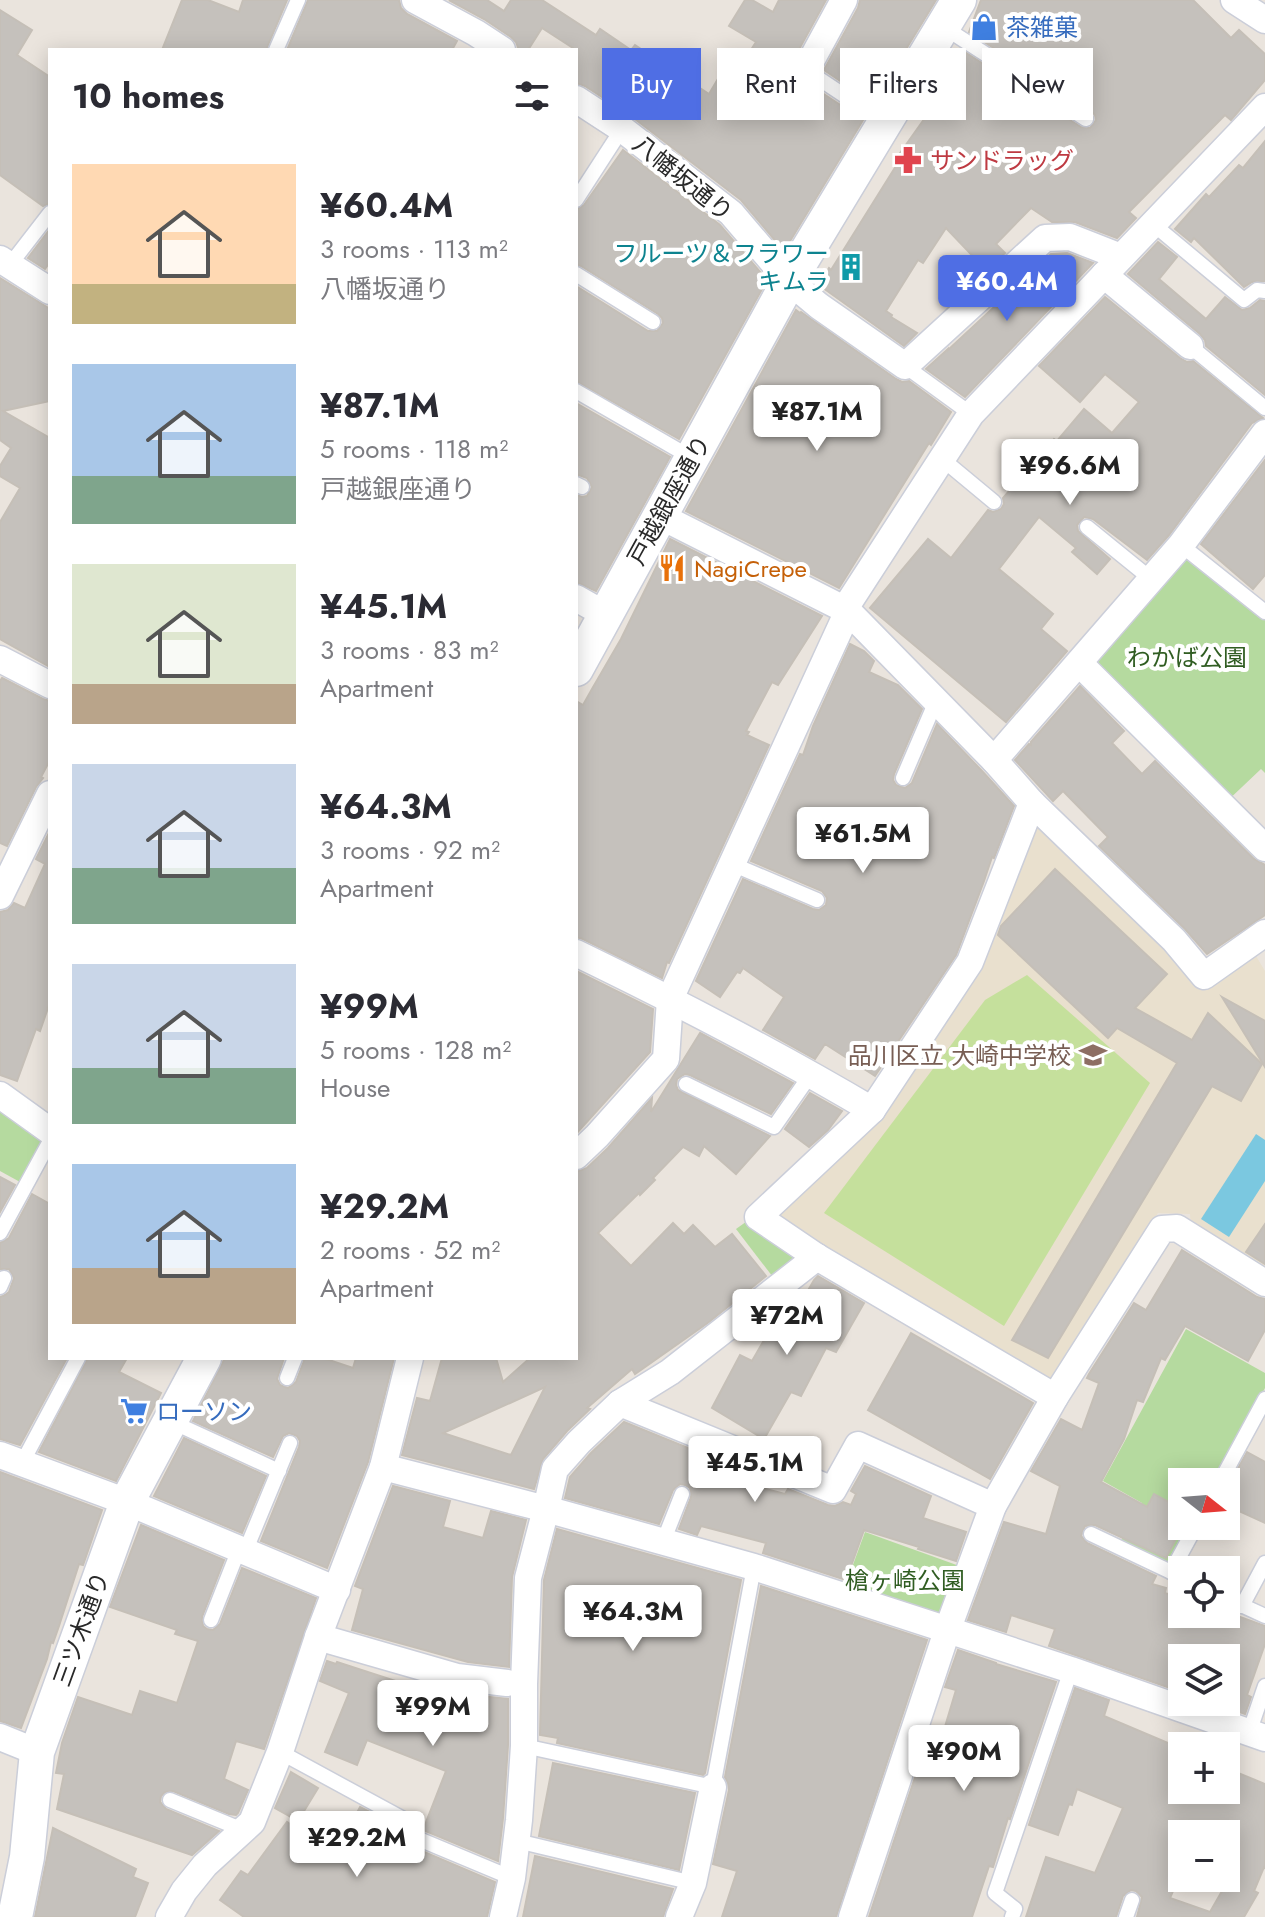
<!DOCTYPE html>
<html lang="en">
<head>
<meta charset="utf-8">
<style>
  :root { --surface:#fff; --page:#f2f2f3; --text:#2b2b33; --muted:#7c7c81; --accent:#4f6ee4 }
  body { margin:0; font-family:Jost,"Noto Sans JP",sans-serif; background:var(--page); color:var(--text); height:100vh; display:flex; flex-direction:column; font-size:30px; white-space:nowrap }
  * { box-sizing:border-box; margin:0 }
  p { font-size:26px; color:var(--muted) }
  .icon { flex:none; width:44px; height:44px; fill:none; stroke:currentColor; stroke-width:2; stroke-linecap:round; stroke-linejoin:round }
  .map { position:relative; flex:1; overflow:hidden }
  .side { position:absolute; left:48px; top:48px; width:530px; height:1312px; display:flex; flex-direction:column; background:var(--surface); border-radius:0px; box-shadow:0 4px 20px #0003 }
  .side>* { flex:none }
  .banner { position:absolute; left:602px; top:48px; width:542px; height:72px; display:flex; gap:16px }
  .needle { width:52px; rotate:107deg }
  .controls { position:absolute; left:1168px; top:1468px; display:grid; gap:16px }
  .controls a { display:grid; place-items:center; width:72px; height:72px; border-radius:0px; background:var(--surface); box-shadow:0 4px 20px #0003; font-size:40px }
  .price { position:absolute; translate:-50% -68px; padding:0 18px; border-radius:8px; background:#fff; color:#222; font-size:26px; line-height:52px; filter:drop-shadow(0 2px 4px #0008) }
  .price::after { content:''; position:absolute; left:50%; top:48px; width:24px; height:18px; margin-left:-12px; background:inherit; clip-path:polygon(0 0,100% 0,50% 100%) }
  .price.selected { background:var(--accent); color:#fff }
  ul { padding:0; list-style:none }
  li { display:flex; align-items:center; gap:24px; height:200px; padding:0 24px }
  li span { display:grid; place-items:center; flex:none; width:224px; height:160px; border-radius:0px; color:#555 }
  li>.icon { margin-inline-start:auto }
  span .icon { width:96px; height:96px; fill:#fffc; stroke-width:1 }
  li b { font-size:34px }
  h2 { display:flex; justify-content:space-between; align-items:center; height:96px; padding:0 24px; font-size:34px }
  .chip { padding:0 28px; border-radius:0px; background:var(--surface); box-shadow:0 4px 20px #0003; font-size:28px; line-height:72px }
  .chip.selected { background:var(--accent); color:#fff }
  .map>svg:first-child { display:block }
</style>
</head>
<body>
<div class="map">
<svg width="1265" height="1917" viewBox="0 0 1265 1917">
  <rect width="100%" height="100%" fill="#eae4dd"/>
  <path fill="#e9e0ce" d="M1040,827l100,90 61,68 52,-34 12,20v302l-74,-45 -1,-14 -32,-1 -105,173 -273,-163 -6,-14 98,-87 97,-133 29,-87 27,-65z"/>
  <g fill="#b5da9f">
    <path d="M1181,545l84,69v159l-4,-4 -38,36 -144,-142z"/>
    <path d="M0,1100l45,34 -25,48 -20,-11z"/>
    <path d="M750,1219l57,38 -31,24 -40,-52z"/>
    <path d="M1186,1329l79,44v15l-51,94h-32v44h9l-23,41 -48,-25 22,-39 -39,-22z"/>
    <path d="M865,1532l100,36 -18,50 -104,-26z"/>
  </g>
  <path fill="#c5e09c" d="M1027,975l123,108 -146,243 -180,-113 161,-213z"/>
  <path fill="#7bc8e0" d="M1256,1134l9,6v41l-36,56 -28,-18z"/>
  <g fill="#c5c1bc" stroke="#c5bfb7" stroke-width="2" fill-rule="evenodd">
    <path d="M182,0h26l31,12 4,-12h44l-21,50h-104z"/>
    <path d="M308,0h91l2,8 6,6 50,27 -5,9h-165z"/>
    <path d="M449,0h38l17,11 7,-11h31l54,35 4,-6 31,21 4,-5 74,49 13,-22 11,6 23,-36 -27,-16 16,-26h7l21,12 6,-12h47l-34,62 -2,8 2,8 7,6 11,1 53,35 -79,131 -43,-51 -110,-84 -46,-30 -9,-3v-33l-34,-22 -14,22h-9l-3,-8 -5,-5 -27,-18z"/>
    <path d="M860,0h76l-63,103 -49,-33 34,-62z"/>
    <path d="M981,0h212l38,38 8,-8 26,24v26l-34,40 -6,-5 -96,97 7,6 -19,20 -42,-16h-23l-21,-14 -35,36 9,9 -19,17 -40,-42 -23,35 -5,-3 -32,51 6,4 -1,2 26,16 -13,13 -85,-61 10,-17 2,2 70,-112 -3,-2 39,-55 -7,-5 30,-47 121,78 9,1 6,-8 -1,-5 -4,-4 -122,-79z"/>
    <path d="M0,10l32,20 -15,25 33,22v126l-7,3 -43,-31z"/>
    <path d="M1265,141v140l-13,1 -8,5 -50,-49 -3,4 -16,-13 31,-35 3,3 30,-32 4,3z"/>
    <path d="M623,150l97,75 47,55 -88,159 -103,-58v-95l72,45h9l6,-8 -1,-5 -4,-4 -77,-48 -5,-2v-54l8,-5z"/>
    <path d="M50,229v33l-5,7 -17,-11z"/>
    <path d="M1158,242l19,15 -18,22 47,40 19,-22 17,13 8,-2 10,-8 5,1v94l-59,-49 -1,-6 -5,-6 -72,-60z"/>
    <path d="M1067,253l26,10 -128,134 -39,-28 22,-20v1l103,-96z"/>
    <path d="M0,278l50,31v92l-47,10 47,27v229l-50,-28v-117l20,-34 -20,-12v-10l11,-18 -11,-8z"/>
    <path d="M1105,297l75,61 7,4 6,-1 70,57 -11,5 -83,112 -22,25 -54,-41 -9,-2 -7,8 1,6 32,28 -13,15 -25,-22 4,-4 -37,-31 -40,52 54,45 -12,15 26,22 -61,71 -136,-114 58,-69 23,19 37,-48 5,2 8,-3 3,-5 -1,-6 51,-59 3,2 27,-32 28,24 27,-31 -34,-28 -25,28 -41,-36z"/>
    <path d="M796,310l4,3 1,-1 95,67 6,3 7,-1 42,31 -20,33 -2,-2 -90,145 -153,-77z"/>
    <path d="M576,403l94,54 -74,134 -20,-9v-87l6,2 5,-1 5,-9 -5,-9 -11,-4z"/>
    <path d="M1265,460v115l-12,14 -52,-45z"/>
    <path d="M670,539l152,77 -44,69 -6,-3 -26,49 3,1 -2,3 22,10 -100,218 -2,-1 -5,16 -79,-39 -7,-2v-236l7,4 9,-16 29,-50z"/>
    <path d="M850,644l14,7 10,10 -5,11 29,13 24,24 -28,65 -1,6 3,5 9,3 7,-5 25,-59 45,47 32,35 -20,52 -2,-1 -8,24 -28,74 -81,121 -50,-32 -10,15 -52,-29 21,-33 -41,-29 -3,5 -3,-1 -17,25 -24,-16 47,-102 70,30 6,1 7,-5 1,-7 -5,-7 -71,-30 49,-107 3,1 10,-29z"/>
    <path d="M2,678l41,21 7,2v59l-9,17 2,1 -7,9 -29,59 -7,-3v-162z"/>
    <path d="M1080,686l44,45 -12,12 30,31 13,-13 99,98 11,6v50l-58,39 -22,-25 -86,-83 9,-9 -45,-46 -10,10 -38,-41 14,-16 2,1v-3z"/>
    <path d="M50,831v171l-10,29 -4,-2 -19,52 -17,-6v-163l8,-2 6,-7 11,5 20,-44 -9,-5z"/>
    <path d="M1055,869l112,105 -32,34 57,32 16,-27 54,51 -21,37 -29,-15 -164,272 -36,-18 165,-277 -60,-35 -9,10 -110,-103 3,-9z"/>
    <path d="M576,971l77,38 -3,43 -74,82z"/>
    <path d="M1222,997l43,24v46z"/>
    <path d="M700,1033l93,50 -22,31 -81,-39 -5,-1 -8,5 -1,6 2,5 92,46 -34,38 -32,-28 -5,10 -16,-9 -30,31 2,2 -15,15 -1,-2 -41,40 33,33 42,-43 11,11 9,-9 22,22 17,-13 34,42 -57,46 -74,52 -3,-5 -45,39 3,1 -23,22 -24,28 -9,30 -132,-34 15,-57 13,3 12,-43h54l7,24 27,-24h46v-186l11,-4 21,-20 44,-50 -1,14zM545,1387l-34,68 -68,-22 67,-30z"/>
    <path d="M810,1093l32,18 -14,19 -19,17 -24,-18z"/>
    <path d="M0,1177l15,8 -15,27z"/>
    <path d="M32,1194l18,10v154h17l-47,87 -20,-6v-142l5,-2 4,-3 5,-14 -5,-9h-9v-26l9,-5z"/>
    <path d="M1265,1224v40l-19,-12z"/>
    <path d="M1182,1250l75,47 8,2v31l-17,31 -63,-35 -20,34 -4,-2 -18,44 -6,-2 -13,39 -23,43 46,25 7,-13 28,15v18l-16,31 -71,-33 -10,1 -4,10 6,7 69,33 -4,8 14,4 -1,5 17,6v15h50l33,12v18l-18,51 4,2 -6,17 -34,-12h15v-44h-44v34l-133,-46 6,-17 -44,-14 -5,17 -38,-12 36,-98 42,12 14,-48 -29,-15 30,-52 21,11 17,-47 -12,-5 2,-4 45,-71 12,7z"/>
    <path d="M818,1276l46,27 -28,49 -10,-4 -25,48 -10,-4 -27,47 -52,-31 28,-53 12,6 34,-59 9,11 19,-33z"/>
    <path d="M911,1333l122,70 -43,76 -122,-69z"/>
    <path d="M88,1358h39l-8,14 42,21 -45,88 -77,-29z"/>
    <path d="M225,1358h59l-7,21 3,6 8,3 8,-6 9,-24h18l30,10 3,-10h38l-26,104 -41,106 -66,-27 38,-94 1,-6 -3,-5 -8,-3 -6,3 -10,21 -80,-36z"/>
    <path d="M624,1422l101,41 -5,14 65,17 3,-5 40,16 7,1 8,-4 8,3 5,-11 -5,-3 14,-25 66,30 -8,22 43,14 -10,29 -38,-12 1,-2 -55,-17 -18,50 -83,-27 3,-10 -65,-17 -4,9 -18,-6 12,-32 -1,-9 -5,-3 -5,-1 -7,6 -14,34 -94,-26 5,-21 21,-24z"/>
    <path d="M184,1438l82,38 -24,57 -88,-37z"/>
    <path d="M1247,1452l18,10v61l-39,-18v-15z"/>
    <path d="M0,1472l102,38 -19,55 -4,-1 -20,62 -6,17 -2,-1 -4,17 -26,69 -21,-7z"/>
    <path d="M393,1486l57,15 -7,26 40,11 8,-27 35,9 -14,57 -3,90 -41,-5 -116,-32 11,-41 -8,-3z"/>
    <path d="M141,1525l83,35 -22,57 1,9 4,3 6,1 7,-6 22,-56 74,30 -52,151 -28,-8 -12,38 24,11 -10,23 -2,2 -7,-1 -56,-23 -8,1 -4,4 -1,6 6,7 53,22 -27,24 -135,-46 7,-35 -8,-1 6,-30 16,-46 54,18 8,-24 37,12 21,-62 -23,-7 2,-4 -67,-23z"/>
    <path d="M557,1529l184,51 -36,193 -2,2 -146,-32 1,-5 -18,-3 4,-155z"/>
    <path d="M761,1586l166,54 -91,277h-114l15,-46 -24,-7 16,-74 -1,-7 -3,-6z"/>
    <path d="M958,1650l38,13v1l60,18 -46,137 -2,-1 -15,49 -4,-1 -17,51h-103l53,-161 13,4 21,-70 -11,-3z"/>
    <path d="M327,1661l9,3 1,-2 123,40 2,-8 46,5v46l-5,73 -5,43 -75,-31 23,-59 -79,-31 -10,25 -32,-13 24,-59 -29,-12z"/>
    <path d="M1075,1688l34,12 -5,16 78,33v41h44v-22l39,16v84l-1,-1 -10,24 4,2 -14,24h-107l5,-20 -6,-6 -5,-1 -8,6 -7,21h-90l20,-60 49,16 28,-65 -46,-19 -5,16 -3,-1 -11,31 -29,-10zM1182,1834h44v18l15,6 -31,54 -40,-14 12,-28z"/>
    <path d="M553,1763l142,30 -16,77 -140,-34z"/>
    <path d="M291,1772l27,16 -20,33 -23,-13z"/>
    <path d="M360,1807l46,24 -2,8 6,7 85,36 -8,35h-243l-24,-17 21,-29 7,4 39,-53 47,34z"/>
    <path d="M53,1828l83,41 -3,8 15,6 -13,34h-100z"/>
    <path d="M535,1856l138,33 -10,28h-140z"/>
  </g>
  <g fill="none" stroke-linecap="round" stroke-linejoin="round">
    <g stroke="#cbced9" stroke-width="17">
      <g id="service">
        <path d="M942,26l144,93"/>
        <path d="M276,50l22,-50"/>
        <path d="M806,70l78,52"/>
        <path d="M576,200l46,-71"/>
        <path d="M1153,224l91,76 13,-10 8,1"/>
        <path d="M9,266l41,-53"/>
        <path d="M576,274l77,48"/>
        <path d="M1190,346l75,62"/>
        <path d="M905,366l66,48"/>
        <path d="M576,391l116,67"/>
        <path d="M941,458l53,44"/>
        <path d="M576,484l6,3"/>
        <path d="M1087,527l64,52"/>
        <path d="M1181,545l84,67"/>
        <path d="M903,778l33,-77"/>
        <path d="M732,864l85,36"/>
        <path d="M686,1084l88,43 37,-53"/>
        <path d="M0,1233l50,-92"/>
        <path d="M0,1287l4,-9"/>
        <path d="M287,1378l8,-20"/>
        <path d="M170,1421l109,50"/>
        <path d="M22,1463l56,-105"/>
        <path d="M1220,1482l45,-83"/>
        <path d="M1091,1534l80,38"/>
        <path d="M663,1542l19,-48"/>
        <path d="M245,1552l45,-109"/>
        <path d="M1182,1578l-11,-6 25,-46"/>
        <path d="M1226,1598l39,18"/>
        <path d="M1242,1606l23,-43"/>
        <path d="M211,1620l28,-71"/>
        <path d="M1249,1733l16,-47"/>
        <path d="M524,1746l189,41 41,-220"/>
        <path d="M280,1752l127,69"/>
        <path d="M170,1800l73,30"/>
        <path d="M414,1837l98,41"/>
        <path d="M517,1841l176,42"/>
        <path d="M1012,1917l3,-8 -20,-16 76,-223"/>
        <path d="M1126,1917l6,-17"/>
      </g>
    </g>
    <g stroke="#cbced9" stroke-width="29">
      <g id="minor">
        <path d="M415,0l61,33 26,17"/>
        <path d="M1234,0l31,20"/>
        <path d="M806,70l38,-70"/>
        <path d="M576,99l46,30 109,84 58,68 30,25 86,60 140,-128 25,-1 51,20"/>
        <path d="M0,259l50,32"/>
        <path d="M1104,275l86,71"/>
        <path d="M660,516l188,95 146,149 187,-215 84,-112"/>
        <path d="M576,598l30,17"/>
        <path d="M844,610l127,-196 294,-307"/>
        <path d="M0,659l50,26"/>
        <path d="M1079,663l186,185"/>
        <path d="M994,760l38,43 142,137 30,36 61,-43"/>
        <path d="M1032,803l-62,159 -98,148 -114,107 59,40 238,140"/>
        <path d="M0,896l50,-102"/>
        <path d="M576,953c101,49 200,100 296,157"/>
        <path d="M0,1095l50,36"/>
        <path d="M576,1156l21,-20 69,-77 4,-60 178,-388"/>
        <path d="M620,1403l213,87 25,-45 135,61"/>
        <path d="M0,1455l127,47 210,88"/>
        <path d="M383,1467l163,42 208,58 317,103 194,68"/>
        <path d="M318,1637l139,40 50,6"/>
        <path d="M0,1737l37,15"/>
        <path d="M169,1917l15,-26 21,-26 47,-43 28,-70 38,-115 65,-170 27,-109"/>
        <path d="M503,1917l9,-39 7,-58 5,-74v-62l4,-106 18,-69 9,-40 24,-27 41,-39 50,-31 147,-115"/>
        <path d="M679,1917l14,-34 20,-96"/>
        <path d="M852,1917l95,-286 46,-125 62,-109 107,-168 15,-1 88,55"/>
      </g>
    </g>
    <g stroke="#cbced9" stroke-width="37">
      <g id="tertiary">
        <path d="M576,669l213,-388 170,-281"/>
        <path d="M15,1917l12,-60 10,-105 90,-250 77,-144"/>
      </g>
    </g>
    <use href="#service" stroke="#fff" stroke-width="14"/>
    <use href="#minor" stroke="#fff" stroke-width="26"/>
    <use href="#tertiary" stroke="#fff" stroke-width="34"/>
  </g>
  <defs>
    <g id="shop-bare" transform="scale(2.16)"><path d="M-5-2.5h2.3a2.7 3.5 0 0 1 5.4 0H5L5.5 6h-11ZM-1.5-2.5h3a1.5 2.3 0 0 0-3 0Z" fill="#3f7fe0" stroke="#fff" stroke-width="2.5" paint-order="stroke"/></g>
    <g id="pharmacy-bare" transform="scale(2.16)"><path d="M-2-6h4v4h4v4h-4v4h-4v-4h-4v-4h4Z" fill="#e0444e" stroke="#fff" stroke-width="2.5" paint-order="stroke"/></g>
    <g id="building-bare" transform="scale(2.16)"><path d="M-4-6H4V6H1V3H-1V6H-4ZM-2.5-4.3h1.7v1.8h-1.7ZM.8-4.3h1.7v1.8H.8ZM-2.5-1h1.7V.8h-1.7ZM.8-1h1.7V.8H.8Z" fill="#0f9aa8" stroke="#fff" stroke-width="2.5" paint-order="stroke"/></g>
    <g id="restaurant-bare" transform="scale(2.16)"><path d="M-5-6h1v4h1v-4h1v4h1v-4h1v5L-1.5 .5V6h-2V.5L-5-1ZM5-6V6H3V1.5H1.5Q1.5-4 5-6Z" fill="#e8710a" stroke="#fff" stroke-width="2.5" paint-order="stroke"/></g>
    <g id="school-bare" transform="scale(2.16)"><path d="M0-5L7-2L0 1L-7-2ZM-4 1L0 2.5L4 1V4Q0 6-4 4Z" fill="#8d6e63" stroke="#fff" stroke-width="2.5" paint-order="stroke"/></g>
    <g id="supermarket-bare" transform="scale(2.16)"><path d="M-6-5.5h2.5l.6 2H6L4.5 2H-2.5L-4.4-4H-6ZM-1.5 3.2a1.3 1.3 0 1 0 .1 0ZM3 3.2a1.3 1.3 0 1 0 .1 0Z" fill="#3f7fe0" stroke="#fff" stroke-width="2.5" paint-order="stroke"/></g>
  </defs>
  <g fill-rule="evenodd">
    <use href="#shop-bare" x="984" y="27"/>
    <use href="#pharmacy-bare" x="908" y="160"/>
    <use href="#building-bare" x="851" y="267"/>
    <use href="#restaurant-bare" x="672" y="568"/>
    <use href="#school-bare" x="1093" y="1055"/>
    <use href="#supermarket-bare" x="134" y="1411"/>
  </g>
  <g text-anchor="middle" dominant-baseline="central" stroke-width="8" stroke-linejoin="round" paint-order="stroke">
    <g font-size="24" fill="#366cbe" stroke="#fff" text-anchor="start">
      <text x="1006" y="27">茶雑菓</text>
      <text x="156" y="1411">ローソン</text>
    </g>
    <g font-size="24" fill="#be3a42" stroke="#fff" text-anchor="start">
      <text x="930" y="160">サンドラッグ</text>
    </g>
    <g font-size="24" fill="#292929" stroke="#fff">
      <text transform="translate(683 178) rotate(39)">八幡坂通り</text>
      <text transform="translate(669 500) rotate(-61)">戸越銀座通り</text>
      <text transform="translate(81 1629) rotate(-70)">三ツ木通り</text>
    </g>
    <g font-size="24" fill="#0d838f" stroke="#fff" text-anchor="end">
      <text x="829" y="253">フルーツ＆フラワー<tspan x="829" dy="28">キムラ</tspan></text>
    </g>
    <g font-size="24" fill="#c56008" stroke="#fff" text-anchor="start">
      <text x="694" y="568">NagiCrepe</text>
    </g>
    <g font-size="24" fill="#305d22" stroke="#fff">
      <text x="1187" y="657">わかば公園</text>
      <text x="905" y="1580">槍ヶ崎公園</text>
    </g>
    <g font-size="24" fill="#785e54" stroke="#fff" text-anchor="end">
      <text x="1071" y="1055">品川区立 大崎中学校</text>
    </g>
  </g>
</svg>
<div class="controls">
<a><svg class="needle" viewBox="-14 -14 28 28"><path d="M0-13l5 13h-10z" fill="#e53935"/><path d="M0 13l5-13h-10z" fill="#7c7c81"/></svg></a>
<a><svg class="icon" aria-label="locate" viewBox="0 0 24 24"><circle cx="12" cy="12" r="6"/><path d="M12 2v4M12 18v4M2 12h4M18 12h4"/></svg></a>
<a><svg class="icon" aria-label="layers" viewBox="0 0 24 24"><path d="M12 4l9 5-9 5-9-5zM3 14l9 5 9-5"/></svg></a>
<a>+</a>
<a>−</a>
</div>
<b class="price selected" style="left:1007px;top:323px">¥60.4M</b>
<b class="price" style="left:817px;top:453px">¥87.1M</b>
<b class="price" style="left:1070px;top:507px">¥96.6M</b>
<b class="price" style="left:863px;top:875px">¥61.5M</b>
<b class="price" style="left:787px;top:1357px">¥72M</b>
<b class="price" style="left:755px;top:1504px">¥45.1M</b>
<b class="price" style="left:633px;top:1653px">¥64.3M</b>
<b class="price" style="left:433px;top:1748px">¥99M</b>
<b class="price" style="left:964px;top:1793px">¥90M</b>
<b class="price" style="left:357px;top:1879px">¥29.2M</b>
<div class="banner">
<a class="chip selected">Buy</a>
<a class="chip">Rent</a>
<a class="chip">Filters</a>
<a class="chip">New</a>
</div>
<section class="side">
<h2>10 homes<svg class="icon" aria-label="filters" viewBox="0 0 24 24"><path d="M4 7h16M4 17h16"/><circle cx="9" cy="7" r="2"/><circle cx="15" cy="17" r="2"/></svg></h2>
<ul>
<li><span style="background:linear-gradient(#ffd9b3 75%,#c2b280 0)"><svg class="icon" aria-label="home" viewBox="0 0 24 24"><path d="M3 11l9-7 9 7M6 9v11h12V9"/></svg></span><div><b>¥60.4M</b><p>3 rooms · 113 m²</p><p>八幡坂通り</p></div></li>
<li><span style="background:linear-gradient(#a9c7e8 70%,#7fa58c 0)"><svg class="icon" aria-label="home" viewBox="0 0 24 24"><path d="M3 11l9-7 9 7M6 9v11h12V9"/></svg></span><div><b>¥87.1M</b><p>5 rooms · 118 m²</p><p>戸越銀座通り</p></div></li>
<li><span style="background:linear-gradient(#dfe7d0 75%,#b9a48a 0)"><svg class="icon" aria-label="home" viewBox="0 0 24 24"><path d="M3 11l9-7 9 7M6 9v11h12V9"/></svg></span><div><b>¥45.1M</b><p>3 rooms · 83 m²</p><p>Apartment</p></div></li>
<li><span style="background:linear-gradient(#c9d6e8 65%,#7fa58c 0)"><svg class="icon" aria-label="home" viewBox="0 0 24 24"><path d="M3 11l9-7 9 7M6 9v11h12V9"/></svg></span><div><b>¥64.3M</b><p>3 rooms · 92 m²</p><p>Apartment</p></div></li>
<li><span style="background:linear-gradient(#c9d6e8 65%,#7fa58c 0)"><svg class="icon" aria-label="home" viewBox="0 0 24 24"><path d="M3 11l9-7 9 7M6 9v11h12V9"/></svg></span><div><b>¥99M</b><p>5 rooms · 128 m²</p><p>House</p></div></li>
<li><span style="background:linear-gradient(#a9c7e8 65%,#b9a48a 0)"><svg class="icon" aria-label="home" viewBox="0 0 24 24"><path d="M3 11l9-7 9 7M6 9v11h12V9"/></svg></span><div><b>¥29.2M</b><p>2 rooms · 52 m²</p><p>Apartment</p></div></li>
</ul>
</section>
</div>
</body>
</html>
